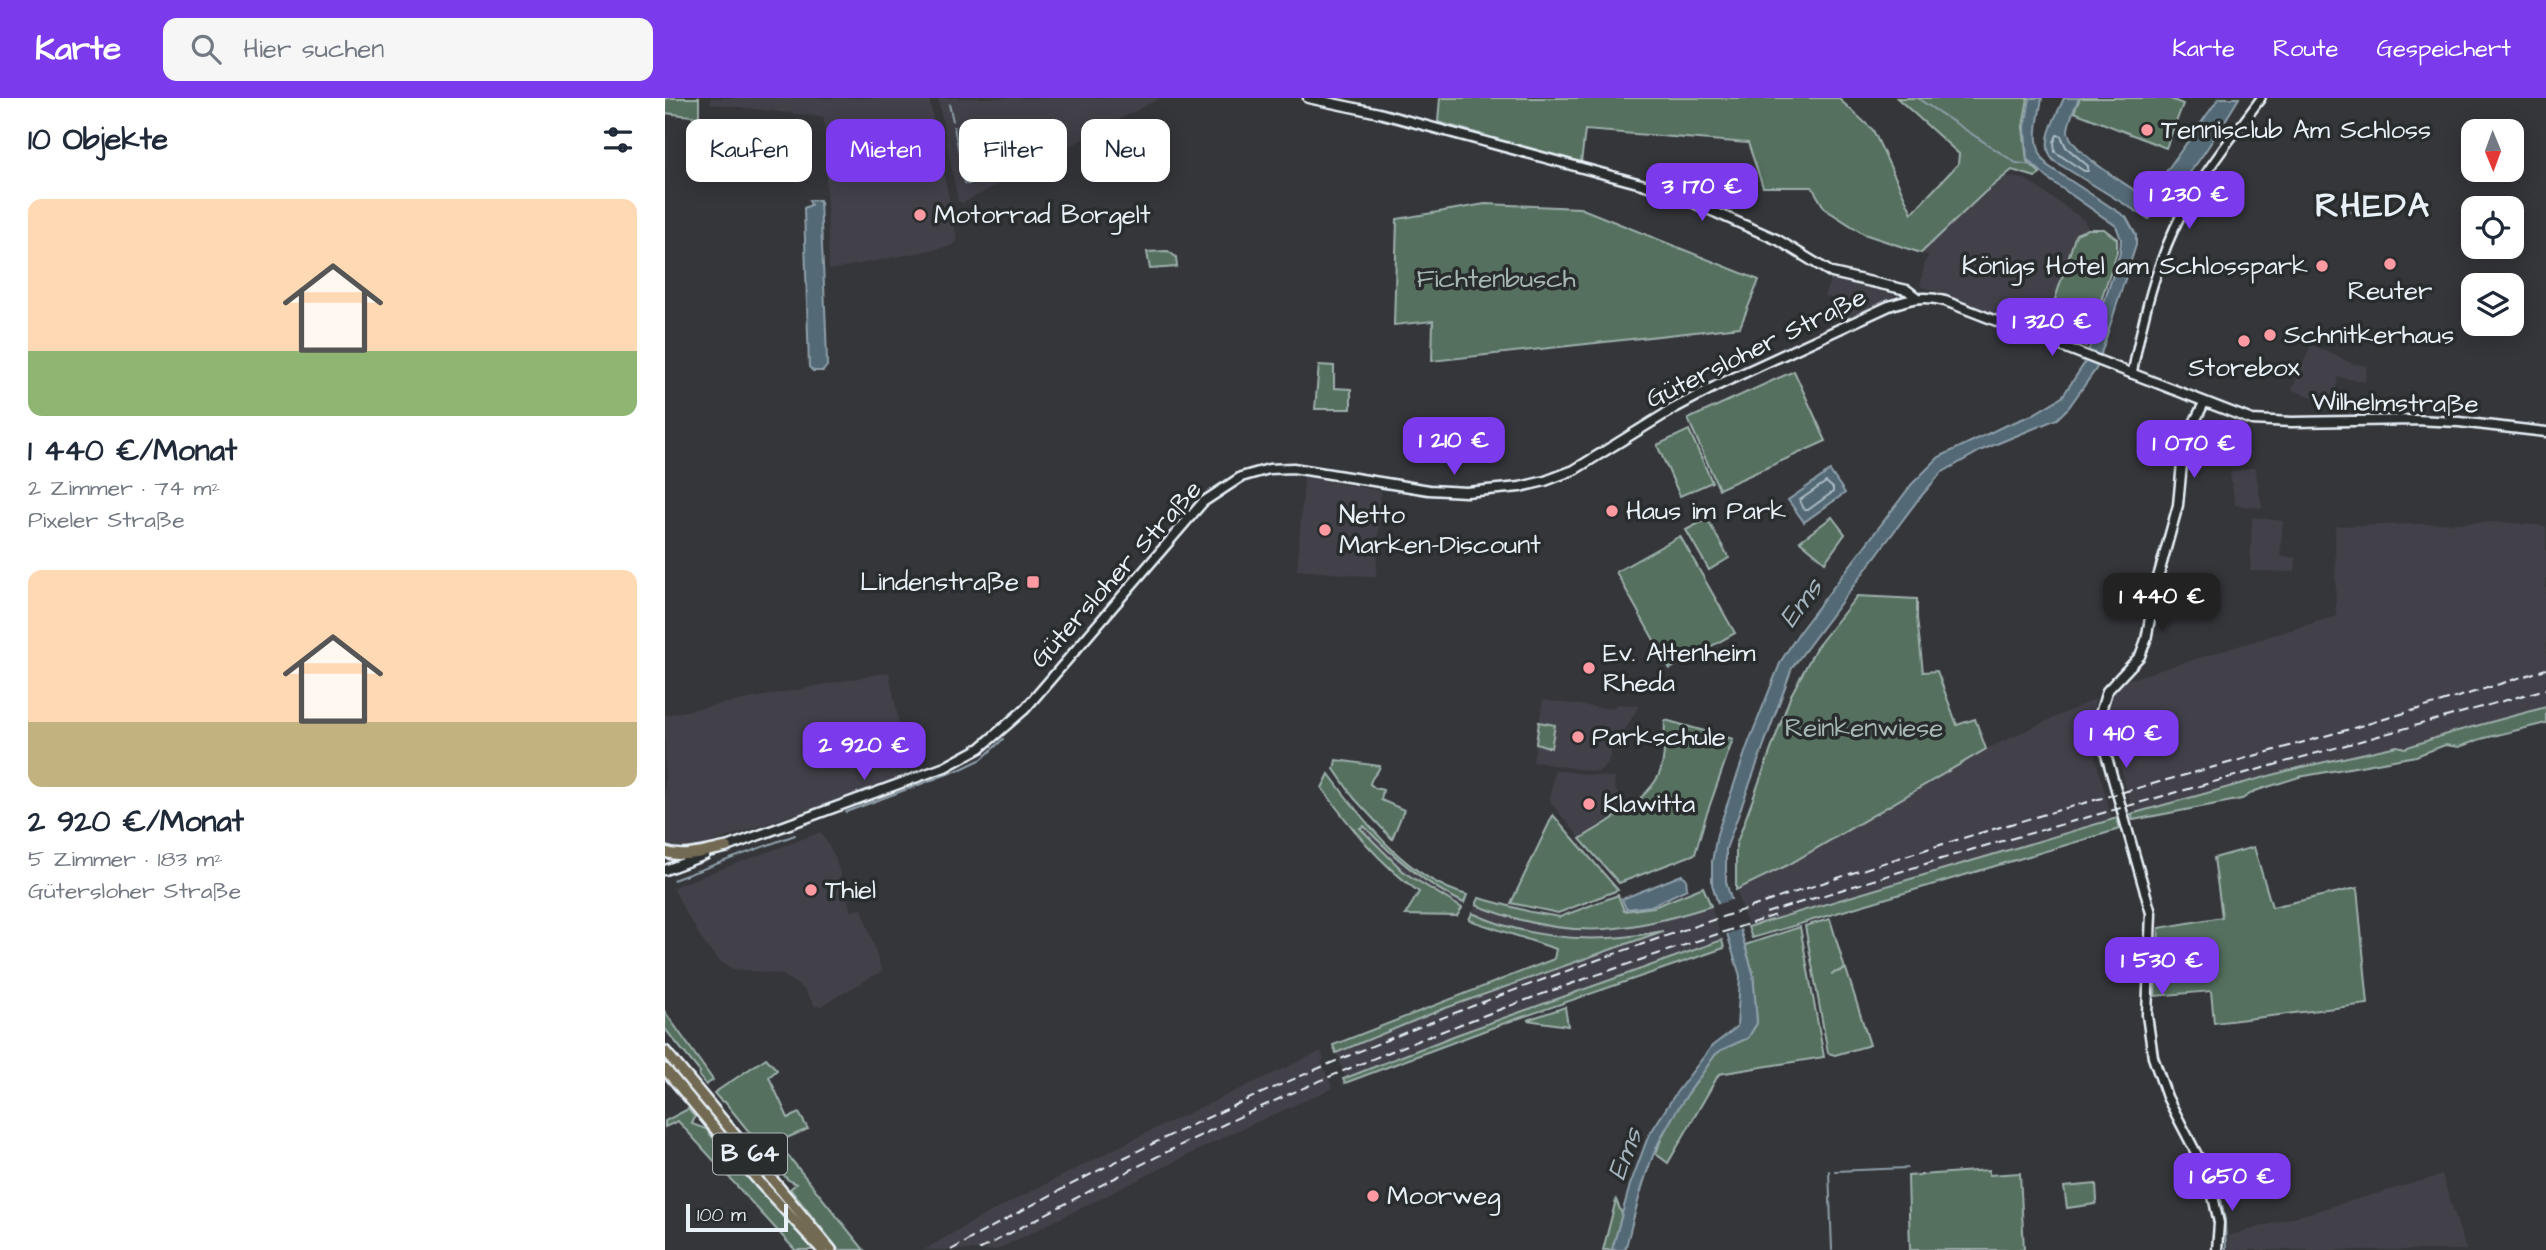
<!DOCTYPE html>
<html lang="de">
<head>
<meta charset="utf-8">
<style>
  :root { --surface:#fff; --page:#f6f6f7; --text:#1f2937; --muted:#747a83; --accent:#7c3aed }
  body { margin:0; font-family:"Architects Daughter",sans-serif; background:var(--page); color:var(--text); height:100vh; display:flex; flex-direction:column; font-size:26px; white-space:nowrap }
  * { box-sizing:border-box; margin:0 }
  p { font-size:23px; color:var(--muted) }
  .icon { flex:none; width:38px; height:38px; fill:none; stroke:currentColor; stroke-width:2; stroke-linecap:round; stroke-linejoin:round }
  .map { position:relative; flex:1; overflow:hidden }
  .panel { display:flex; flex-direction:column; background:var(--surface); width:665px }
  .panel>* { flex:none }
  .banner { position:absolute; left:21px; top:21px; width:665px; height:63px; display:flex; gap:14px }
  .needle { width:46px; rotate:179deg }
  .fabs { position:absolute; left:1796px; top:21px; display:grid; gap:14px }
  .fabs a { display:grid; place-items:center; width:63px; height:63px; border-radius:14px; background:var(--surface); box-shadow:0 4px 18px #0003; font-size:35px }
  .scale { position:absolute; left:21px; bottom:18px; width:102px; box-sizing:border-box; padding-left:7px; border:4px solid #e8f1f8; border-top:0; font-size:19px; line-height:24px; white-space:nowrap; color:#e8f1f8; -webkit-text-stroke:5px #2a2d2e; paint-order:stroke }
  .price { position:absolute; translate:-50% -60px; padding:0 16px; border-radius:14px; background:var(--accent); color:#fff; font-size:23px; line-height:46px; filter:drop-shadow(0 2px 4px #0008) }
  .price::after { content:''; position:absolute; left:50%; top:42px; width:21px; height:16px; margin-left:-10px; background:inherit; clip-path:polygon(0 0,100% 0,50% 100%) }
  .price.on { background:#222; color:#fff }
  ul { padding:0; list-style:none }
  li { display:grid; align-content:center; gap:14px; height:371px; padding:0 28px }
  li span { display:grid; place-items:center; height:217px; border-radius:14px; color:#555 }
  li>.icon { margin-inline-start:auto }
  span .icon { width:126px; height:126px; fill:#fffc; stroke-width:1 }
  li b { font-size:30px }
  h2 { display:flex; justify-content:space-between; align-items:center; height:84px; padding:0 28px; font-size:30px }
  .chip { padding:0 24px; border-radius:14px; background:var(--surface); box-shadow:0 4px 18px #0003; font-size:24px; line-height:63px }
  .chip.on { background:var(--accent); color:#fff }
  header { display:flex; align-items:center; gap:42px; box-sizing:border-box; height:98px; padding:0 35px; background:var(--accent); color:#fff }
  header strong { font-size:33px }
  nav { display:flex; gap:38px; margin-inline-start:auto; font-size:24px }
  .search { width:490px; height:63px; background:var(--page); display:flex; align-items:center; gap:18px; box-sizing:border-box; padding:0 24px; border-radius:14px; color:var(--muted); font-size:26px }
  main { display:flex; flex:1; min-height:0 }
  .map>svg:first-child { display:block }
</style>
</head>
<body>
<header>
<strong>Karte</strong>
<div class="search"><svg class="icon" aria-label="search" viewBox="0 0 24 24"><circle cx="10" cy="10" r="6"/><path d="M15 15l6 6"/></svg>Hier suchen</div>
<nav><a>Karte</a><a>Route</a><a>Gespeichert</a></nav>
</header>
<main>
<section class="panel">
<h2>10 Objekte<svg class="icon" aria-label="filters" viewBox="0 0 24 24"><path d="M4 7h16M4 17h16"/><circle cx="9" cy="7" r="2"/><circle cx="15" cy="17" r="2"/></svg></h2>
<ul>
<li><span style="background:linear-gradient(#ffd9b3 70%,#8fb573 0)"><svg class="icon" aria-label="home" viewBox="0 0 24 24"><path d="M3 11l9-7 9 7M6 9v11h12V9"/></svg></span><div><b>1 440 €/Monat</b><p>2 Zimmer · 74 m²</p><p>Pixeler Straße</p></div></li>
<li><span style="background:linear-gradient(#ffd9b3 70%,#c2b280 0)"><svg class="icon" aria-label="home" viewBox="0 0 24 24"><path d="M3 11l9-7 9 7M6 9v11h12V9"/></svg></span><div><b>2 920 €/Monat</b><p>5 Zimmer · 183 m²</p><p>Gütersloher Straße</p></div></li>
</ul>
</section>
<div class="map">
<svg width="1881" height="1152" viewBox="0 0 1881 1152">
  <rect width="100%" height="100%" fill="#35363a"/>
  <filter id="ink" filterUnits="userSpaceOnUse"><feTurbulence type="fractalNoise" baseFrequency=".0143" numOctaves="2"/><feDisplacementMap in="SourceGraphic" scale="14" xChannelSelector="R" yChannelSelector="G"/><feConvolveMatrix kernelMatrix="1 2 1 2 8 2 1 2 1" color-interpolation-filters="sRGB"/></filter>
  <g filter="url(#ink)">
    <g fill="#434048">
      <path d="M46,0h218l28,141 -5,7 -123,24 -5,-153 -113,-13z"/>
      <path d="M273,0h222l-197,105 -5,-2z"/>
      <path d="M1340,78l20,3 59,41 4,9 -12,5 -28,87 5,2 -3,11 -130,-48 5,-25 4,-6 -8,-2z"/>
      <path d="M1166,180l63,17v2l-46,20 -8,-17 -16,-4z"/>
      <path d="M1646,246l42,20 14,2 -2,16 -27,-5 -5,27 -41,-14z"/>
      <path d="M1590,369l7,41 -27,-3 -5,-33z"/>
      <path d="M639,379l77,14 -5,86 -79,-7z"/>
      <path d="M1587,419l31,4 -3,35 16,2 -1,14 -45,-1z"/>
      <path d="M1835,424l46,4v181l-96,26 -45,15 -8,-2 -99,22 -165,45 -17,-62 -5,-9 -5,-28 3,-15 15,-18 212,-65 -1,-90z"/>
      <path d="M224,574l20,104 -220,74 -16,1 -8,-6v-130z"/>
      <path d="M1430,601l-2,29 5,18 -3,11 17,63 -364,107 -12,-37 52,-25 198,-116z"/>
      <path d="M878,602l66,9 10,-5 20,2 -16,27 -8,7 -8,25 -9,7 -65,-10z"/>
      <path d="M889,672l61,8 -1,10 13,18 -47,32 -30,-36z"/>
      <path d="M699,727l44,44 27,19 29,15 -2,5 -57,-35 -45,-44z"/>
      <path d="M156,734l14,25 16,54 11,-2 20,62 -61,35h-6l-12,-18 -22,-14 -48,-5 -12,-7 -14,-15 -22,-35 -12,-25z"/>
      <path d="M811,807l47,16 29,6 57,3 42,-6 60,-18 11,34 -266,95 -110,43 -10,-25 107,-44 213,-76 -62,6 -42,-3 -31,-6 -40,-13 -9,-4z"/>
      <path d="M656,953l3,9 -3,2 12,26 -96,43 -241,119h-72l51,-30 171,-87z"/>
      <path d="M1777,1077l24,75h-239l1,-14z"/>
    </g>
    <g fill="#55705f" stroke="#9eb0ac" stroke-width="2">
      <path d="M0,0h34v19l-34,-4z"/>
      <path d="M775,0h398l35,32 39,83 46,-49 1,-10 -62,-56h131l-5,29 4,34 13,12 -4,4 -24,-7 -28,23 -63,60 -57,-19 -39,-25 -13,-22h-49l-15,-44 -163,-13 -4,33 -143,-41z"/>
      <path d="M1415,0h88l15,6 -17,44 -92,-36z"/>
      <path d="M820,106l95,4 179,72 -19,47 -308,34 1,-40 -39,4 3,-106z"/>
      <path d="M1423,131h16l13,10v13l-31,94 -36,-12 3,-10 -5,-3 28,-87z"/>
      <path d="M503,153l8,6 1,10 -27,2 -3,-17z"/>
      <path d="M654,267l15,1v22l17,1v20h-36z"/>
      <path d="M1129,273l32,70 -107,48 -31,-70z"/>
      <path d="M1024,332l23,52 -32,14 -23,-51z"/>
      <path d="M1167,419l13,17 -20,28 -25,-21z"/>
      <path d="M1042,421l22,39 -20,12 -23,-40z"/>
      <path d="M1015,438l55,97 -65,36 -54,-97z"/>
      <path d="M1192,498l60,3v19l6,54 14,-1 20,54 18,-6 11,30 -198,116 -52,25v-45l55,-150 25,-47z"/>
      <path d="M1881,609v16l-65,16 -22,8 -14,-2 -29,11 -117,21 -44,14 -13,8 -109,21 -2,-6 167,-46 99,-22 8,2 45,-15z"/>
      <path d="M1000,622l68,19 -28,80 -10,35 -76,29 -39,-44c25,-16 73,-41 81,-70 5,-15 3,-34 4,-49z"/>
      <path d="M874,624l16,3 -4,23 -15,-5z"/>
      <path d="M671,662l44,6c-2,8 -9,10 -10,18l5,4 8,2 -2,10 23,10 -12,29 -38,-41 -20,-29z"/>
      <path d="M664,676c35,48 79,105 138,121l-3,8c-39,-19 -70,-45 -100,-77l-4,2 45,45 57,35 -5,8 -52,-1 14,-23c-40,-29 -69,-65 -97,-104z"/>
      <path d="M888,717l65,75 -60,23 -47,-10z"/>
      <path d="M1452,720l3,11 -368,109 -4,-11z"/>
      <path d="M1589,749l18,60 85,-19 11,116 -154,19 -3,-32 -56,5 4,-68 63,-11 -8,-59z"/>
      <path d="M1038,789l8,19c-89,29 -147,34 -235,-1l3,-7 52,14 29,5 58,-22 6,16 30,-4z"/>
      <path d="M807,815c61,28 126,31 191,18l-220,78 -107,44 -3,-8 221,-86 2,-10 -87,-29z"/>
      <path d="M1165,821l15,50 -14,5 15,-5 24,76 -35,10 -7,-2 -23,-127z"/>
      <path d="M1135,829l24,130 -105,17 -51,89 -12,-9c10,-36 38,-68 59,-99l6,-5 27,-12 9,-15 -4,-50 -8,-28z"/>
      <path d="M1057,842l2,8 -222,76 -157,59 -2,-4 113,-44z"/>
      <path d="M900,909l3,19 -41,-6z"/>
      <path d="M0,914l48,68 -7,5 -7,-9 1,-4 -35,-43z"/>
      <path d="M101,960l11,12 -8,7 19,41 11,-5 9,16 -31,13 87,108h-25l-49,-61 6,-5 -9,-5 -62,-77 -4,-1 -7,-8z"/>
      <path d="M23,1011l7,8 -3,7 14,5 26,32 83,89h-20l-117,-129 -13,6v-6z"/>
      <path d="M1324,1072v5l31,-2 4,77h-114l-2,-74z"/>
      <path d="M1431,1086l1,17 -2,3 -28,4 -3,-21z"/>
      <path d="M951,1102l6,14 -10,36h-9z"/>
    </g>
    <g fill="#526976" stroke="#8e9faa" stroke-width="2">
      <path d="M1365,0h12c-4,25 -12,47 6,68l78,51 10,18v10l-40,124 -27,38 -12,12 -75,31 -41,23 -24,28 -125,167 -66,181v33l27,91 4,50 -9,15 -27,12 -6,5c-19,28 -41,56 -56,87 -16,34 -24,72 -34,108h-13l18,-65 18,-48 28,-44 36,-47 25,-19 3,-51 -28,-92v-22l5,-28 31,-90 33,-83 19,-30 112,-147 27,-27 63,-30 30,-12 30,-18 22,-33 36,-111 1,-14 -5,-13 -66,-46 -23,-21 -2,-32z"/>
      <path d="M1399,0h15c-4,9 -10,22 -11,32 -1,20 63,58 79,68l72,-100h20c-26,43 -53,86 -90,121l-95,-58c-16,-17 2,-44 10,-63z"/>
      <path d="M144,102h11c2,55 6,110 7,166l-4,5h-10l-4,-4 -5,-159 7,-3z"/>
      <path d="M1165,373l15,22 -41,29 -16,-22z"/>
      <path d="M1017,777l4,3 1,11 -36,17 -25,3 -4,-10z"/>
    </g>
    <path fill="#35363a" d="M1069,801l10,29 -20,7 -8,-30z"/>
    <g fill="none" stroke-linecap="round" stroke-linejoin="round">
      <g stroke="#acbbc4" stroke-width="2">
        <path d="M1392,37l4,1 5,11 22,19v5h-4l-29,-19 -1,-10z"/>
        <path d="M1161,384l7,6v4l-25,18h-4l-4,-10z"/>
      </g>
      <g stroke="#8e9faa" stroke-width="2">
        <path d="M1252,0l99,65 17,2"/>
        <path d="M284,6l4,17"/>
        <path d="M289,29l11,56 3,1 86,-44 6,5"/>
        <path d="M1679,113l26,2"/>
        <path d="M181,714l115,-43 21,-10 21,-20"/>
        <path d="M8,782l122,-45"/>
        <path d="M1164,1073l3,79"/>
        <path d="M1170,1073l72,-3"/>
        <path d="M1554,1090l6,32 1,30"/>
      </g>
      <g stroke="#e8f1f8" stroke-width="12">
        <path id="tertiary" d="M1467,276c12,-62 27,-125 60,-179 20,-34 46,-65 69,-97"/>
      </g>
      <g stroke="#e8f1f8" stroke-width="13">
        <g id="secondary">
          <path d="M643,0l71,15 266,72 42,15 91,40 54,33 75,17 9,7"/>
          <path d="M1539,305l-12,24 -9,26 -5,52 -21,76 -11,59 -6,16 -33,35 -7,23v19l51,180 -4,102 6,42 14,40 42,81 10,45 -2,27"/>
          <path d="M59,750l221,-81 35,-19 45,-39 178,-207 38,-25 28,-8 24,-1 136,22 37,2 54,-5 25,-6 29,-11 99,-61 45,-24 171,-79c21,-7 34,-11 56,-5l307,119 40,2 123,-2 44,2 87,10"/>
          <path d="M0,772l40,-15"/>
        </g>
      </g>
      <g stroke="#e8f1f8" stroke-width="14">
        <g id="trunk">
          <path d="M0,754c19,7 42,-1 62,-5"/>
          <path d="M0,953l166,199"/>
          <path d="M0,971l96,115 61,66"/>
        </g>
      </g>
      <use href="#tertiary" stroke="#2a2d2e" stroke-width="7"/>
      <use href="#secondary" stroke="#2a2d2e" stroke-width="8"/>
      <use href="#trunk" stroke="#736b52" stroke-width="9"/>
      <g stroke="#e8f1f8" stroke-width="2" stroke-dasharray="10 5" stroke-linecap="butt">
        <path d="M1101,815l208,-64 572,-160"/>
        <path d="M286,1152c244,-140 502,-243 768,-332 89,-30 178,-61 268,-87 186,-55 375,-101 559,-162"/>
        <path d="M314,1152c114,-62 230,-122 350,-173 146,-62 296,-113 447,-162"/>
      </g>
    </g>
  </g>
  <g fill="#ff9aa2" stroke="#2a2d2e" stroke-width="2.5">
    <circle cx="1482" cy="32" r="7"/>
    <circle cx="255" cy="117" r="7"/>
    <circle cx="1725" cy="166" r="7"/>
    <circle cx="1657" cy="168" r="7"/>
    <circle cx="1605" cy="237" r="7"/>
    <circle cx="1579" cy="243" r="7"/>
    <circle cx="947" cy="413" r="7"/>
    <circle cx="660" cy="432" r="7"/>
    <rect x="361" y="477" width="14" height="14" rx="3.5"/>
    <circle cx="924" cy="570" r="7"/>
    <circle cx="913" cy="639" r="7"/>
    <circle cx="924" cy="706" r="7"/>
    <circle cx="146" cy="792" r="7"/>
    <circle cx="708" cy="1098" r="7"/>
  </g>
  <g text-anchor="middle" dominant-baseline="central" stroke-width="7" stroke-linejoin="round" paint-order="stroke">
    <rect fill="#2a2d2e" stroke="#afb6bb" stroke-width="2" x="48" y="1035.5" width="74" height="41" rx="5"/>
    <g font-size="24" font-weight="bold" fill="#e8f1f8">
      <text x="85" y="1056">B 64</text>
    </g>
    <g font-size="26" fill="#e8f1f8" stroke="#2a2d2e" text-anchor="start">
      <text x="1496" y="32">Tennisclub Am Schloss</text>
      <text x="269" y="117">Motorrad Borgelt</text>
      <text x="1643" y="168" text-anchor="end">Königs Hotel am Schlosspark</text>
      <text x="1725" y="193" text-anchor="middle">Reuter</text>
      <text x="1619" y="237">Schnitkerhaus</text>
      <text x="1579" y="270" text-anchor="middle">Storebox</text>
      <text x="961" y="413">Haus im Park</text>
      <text x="674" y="417">Netto<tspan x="674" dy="30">Marken-Discount</tspan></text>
      <text x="354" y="484" text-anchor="end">Lindenstraße</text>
      <text x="938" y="555">Ev. Altenheim<tspan x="938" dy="30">Rheda</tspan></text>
      <text x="927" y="639">Parkschule</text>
      <text x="938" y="706">Klawitta</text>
      <text x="160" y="792">Thiel</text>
      <text x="722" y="1098">Moorweg</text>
    </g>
    <g font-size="26" fill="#a6b7b3" stroke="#2a2d2e">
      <text x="831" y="181">Fichtenbusch</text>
      <text x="1199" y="630">Reinkenwiese</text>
    </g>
    <g font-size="26" fill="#e8f1f8" stroke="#2a2d2e">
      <text transform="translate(1091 250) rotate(-26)">Gütersloher Straße</text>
      <text transform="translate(1730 305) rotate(1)">Wilhelmstraße</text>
      <text transform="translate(451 476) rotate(-48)">Gütersloher Straße</text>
    </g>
    <g font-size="28" font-style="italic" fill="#a4b4be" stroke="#2a2d2e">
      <text transform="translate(1136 505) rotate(-53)">Ems</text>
      <text transform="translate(960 1056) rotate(-69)">Ems</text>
    </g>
    <g font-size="33" font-weight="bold" letter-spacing="2" fill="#e8f1f8" stroke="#2a2d2e">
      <text x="1708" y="108">RHEDA</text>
    </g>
  </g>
</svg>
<div class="fabs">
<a><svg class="needle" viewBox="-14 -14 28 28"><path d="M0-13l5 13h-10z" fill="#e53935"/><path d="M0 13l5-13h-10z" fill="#747a83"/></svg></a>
<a><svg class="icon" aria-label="locate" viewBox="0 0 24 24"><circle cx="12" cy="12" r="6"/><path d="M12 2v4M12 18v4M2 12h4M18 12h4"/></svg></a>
<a><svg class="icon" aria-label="layers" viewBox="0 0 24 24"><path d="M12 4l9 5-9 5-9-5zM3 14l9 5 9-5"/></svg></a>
</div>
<div class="scale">100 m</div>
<b class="price" style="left:1037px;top:125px">3 170 €</b>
<b class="price" style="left:1524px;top:133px">1 230 €</b>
<b class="price" style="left:1387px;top:260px">1 320 €</b>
<b class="price" style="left:789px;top:379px">1 210 €</b>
<b class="price" style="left:1529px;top:382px">1 070 €</b>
<b class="price on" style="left:1497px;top:535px">1 440 €</b>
<b class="price" style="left:1461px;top:672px">1 410 €</b>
<b class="price" style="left:199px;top:684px">2 920 €</b>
<b class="price" style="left:1497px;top:899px">1 530 €</b>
<b class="price" style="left:1567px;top:1115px">1 650 €</b>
<div class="banner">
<a class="chip">Kaufen</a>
<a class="chip on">Mieten</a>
<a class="chip">Filter</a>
<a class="chip">Neu</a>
</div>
</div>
</main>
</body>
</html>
